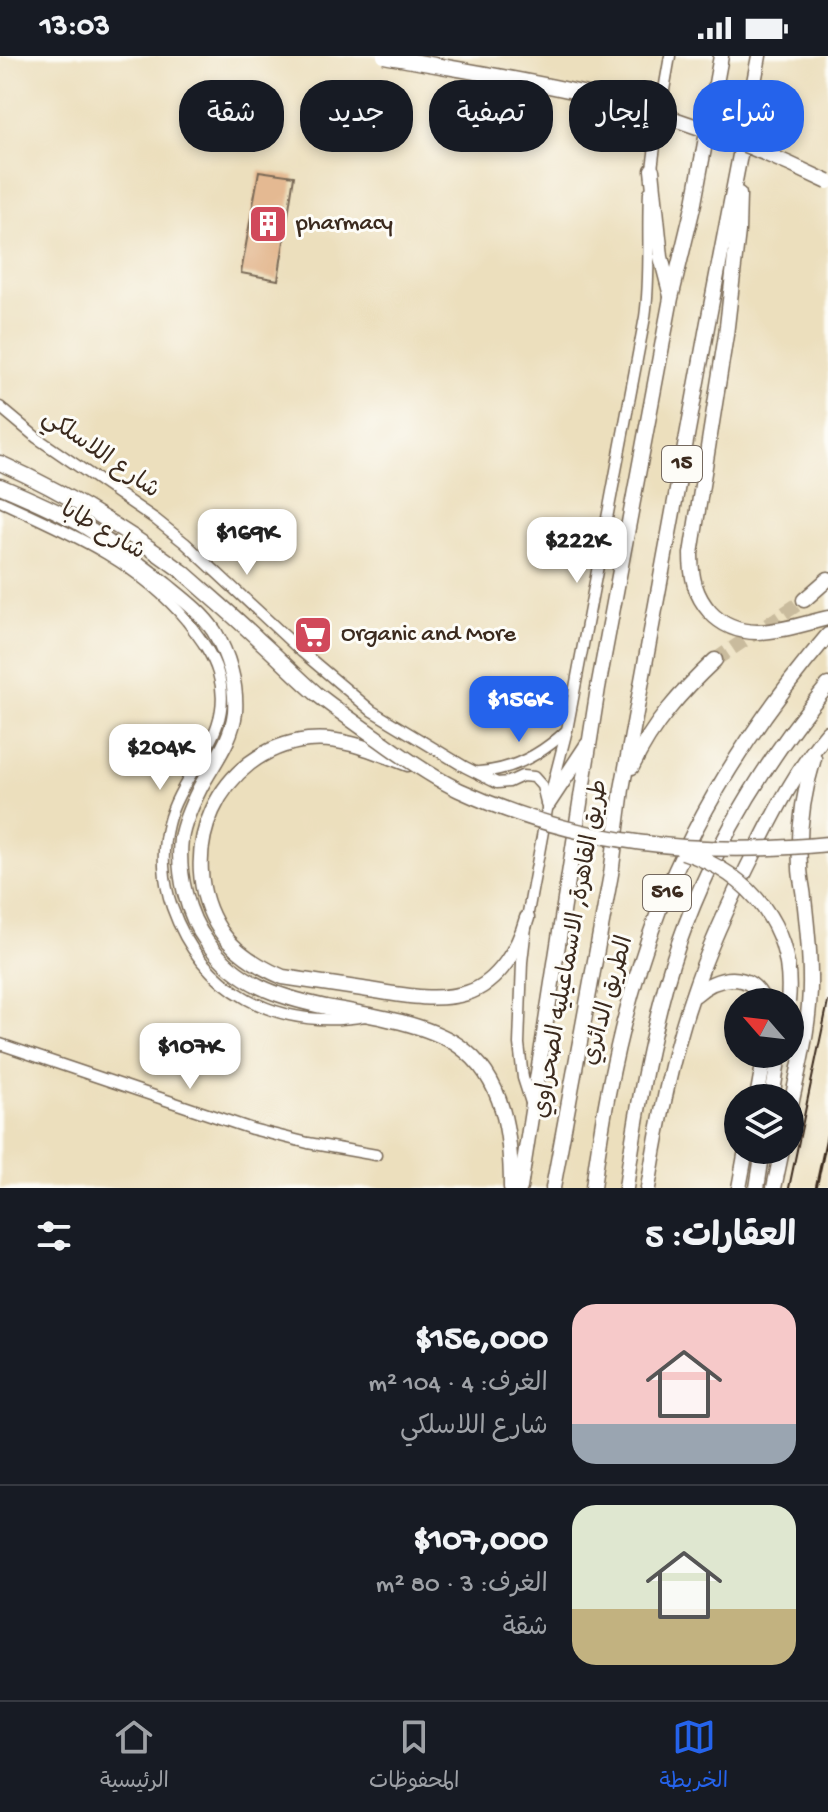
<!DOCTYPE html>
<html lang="ar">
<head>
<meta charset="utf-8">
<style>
  :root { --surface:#171b24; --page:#242831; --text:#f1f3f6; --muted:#9ea1a6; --line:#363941; --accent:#2563eb }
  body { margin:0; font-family:"Gochi Hand","Playpen Sans Arabic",sans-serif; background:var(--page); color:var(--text); direction:rtl; height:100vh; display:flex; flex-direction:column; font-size:30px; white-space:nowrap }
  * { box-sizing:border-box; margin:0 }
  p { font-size:26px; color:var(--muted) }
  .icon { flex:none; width:44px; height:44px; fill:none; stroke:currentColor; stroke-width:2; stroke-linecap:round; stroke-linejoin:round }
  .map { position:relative; height:1132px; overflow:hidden; direction:ltr }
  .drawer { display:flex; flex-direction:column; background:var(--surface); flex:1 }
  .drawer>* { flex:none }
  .top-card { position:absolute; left:24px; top:24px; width:780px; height:72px; direction:rtl; display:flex; gap:16px }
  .needle { width:52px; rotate:298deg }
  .tools { position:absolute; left:724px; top:932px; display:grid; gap:16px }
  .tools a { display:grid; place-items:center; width:80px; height:80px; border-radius:50%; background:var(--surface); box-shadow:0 4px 12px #0003; font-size:40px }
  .price { position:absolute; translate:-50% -68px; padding:0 18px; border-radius:16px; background:#fff; color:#222; font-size:26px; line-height:52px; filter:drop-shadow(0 2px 4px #0008) }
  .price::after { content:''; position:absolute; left:50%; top:48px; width:24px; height:18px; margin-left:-12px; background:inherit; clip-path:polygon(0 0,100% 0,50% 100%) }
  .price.active { background:var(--accent); color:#fff }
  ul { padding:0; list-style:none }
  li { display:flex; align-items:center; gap:24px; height:200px; padding:0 32px }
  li+li { border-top:2px solid var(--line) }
  li span { display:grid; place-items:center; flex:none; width:224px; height:160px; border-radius:24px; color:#555 }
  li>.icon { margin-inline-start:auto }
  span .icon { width:96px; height:96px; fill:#fffc; stroke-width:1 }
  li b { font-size:34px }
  h2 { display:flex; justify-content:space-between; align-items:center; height:96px; padding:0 32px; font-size:34px }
  .pill { padding:0 28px; border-radius:32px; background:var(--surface); box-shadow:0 4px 12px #0003; font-size:28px; line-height:72px }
  .pill.active { background:var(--accent); color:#fff }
  .status { display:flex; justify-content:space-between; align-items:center; height:56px; padding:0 40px; background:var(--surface); direction:ltr }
  .status svg { height:22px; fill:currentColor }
  .menu { display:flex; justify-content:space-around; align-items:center; height:112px; border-top:2px solid var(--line); background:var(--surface); font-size:22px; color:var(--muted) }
  .menu a { display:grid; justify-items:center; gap:4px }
  .menu .active { color:var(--accent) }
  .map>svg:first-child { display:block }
</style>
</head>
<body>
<div class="status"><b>13:03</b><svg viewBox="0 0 49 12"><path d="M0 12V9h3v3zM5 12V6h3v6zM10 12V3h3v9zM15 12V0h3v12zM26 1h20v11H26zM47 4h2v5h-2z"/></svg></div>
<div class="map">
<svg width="828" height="1132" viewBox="0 0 828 1132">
  <rect width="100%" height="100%" fill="#fdfcf7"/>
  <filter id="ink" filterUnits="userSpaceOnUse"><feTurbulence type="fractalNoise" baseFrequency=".0125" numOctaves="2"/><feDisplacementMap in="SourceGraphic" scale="16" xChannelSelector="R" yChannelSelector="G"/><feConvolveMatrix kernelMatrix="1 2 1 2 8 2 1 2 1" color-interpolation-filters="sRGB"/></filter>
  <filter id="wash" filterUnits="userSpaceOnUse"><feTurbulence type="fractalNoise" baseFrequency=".006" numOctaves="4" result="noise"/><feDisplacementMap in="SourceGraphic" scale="32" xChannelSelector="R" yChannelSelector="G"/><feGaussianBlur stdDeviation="1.8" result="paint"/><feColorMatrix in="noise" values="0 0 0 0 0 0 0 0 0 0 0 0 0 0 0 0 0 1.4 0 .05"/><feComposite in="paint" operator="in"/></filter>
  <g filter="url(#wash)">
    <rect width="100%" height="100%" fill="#ecdfbd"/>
    <g id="blocks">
      <path fill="#e4b992" d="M259,115l35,5 -16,104 -37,-7z"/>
    </g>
  </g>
  <g filter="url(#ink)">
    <use href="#blocks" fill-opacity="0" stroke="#796956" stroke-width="2"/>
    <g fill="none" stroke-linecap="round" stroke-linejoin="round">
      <path stroke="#c9bb9d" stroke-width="14" stroke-dasharray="14 7" stroke-linecap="butt" d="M715,604l89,-60"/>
      <g stroke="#796956" stroke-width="13">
        <g id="minor">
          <path d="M651,120l7,-52 12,-68"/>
          <path d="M0,351l37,31 118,81 30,24 117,109 70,59 93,56 32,16 12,-1 13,-6 12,1 8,9 4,16"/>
          <path d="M0,445c68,31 139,61 187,120 13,17 25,32 31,52 19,61 -37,97 -50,151 -7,27 -5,57 4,83 30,85 106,124 193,109"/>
          <path d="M479,716c34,-2 63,-18 88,-42"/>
          <path d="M0,988l252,85 56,14 68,12"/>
          <path d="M532,1050l-9,-28 -4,-34 3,-82 5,-44 21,-114 19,-74 78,-413c6,-42 2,-83 4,-125"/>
        </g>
      </g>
      <g stroke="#796956" stroke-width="17">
        <g id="highway">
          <path d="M652,114l9,87 10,39"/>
          <path d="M739,138l-1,37 -12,104 -35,219c0,23 4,41 19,58 32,35 79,15 118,6"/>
          <path d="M0,407c67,30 124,65 183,109"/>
          <path d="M0,430c26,11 52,22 77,36 31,18 61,41 89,63 17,14 35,27 48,46 14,23 23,53 21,81 -3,29 -22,51 -35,76 -8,16 -16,33 -19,51 -4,34 6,76 26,103 30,42 71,55 119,65 40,7 100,16 133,39 46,32 52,91 52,142"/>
          <path d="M804,544l24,-21"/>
          <path d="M408,708c-32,-12 -65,-28 -100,-24 -90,10 -136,115 -88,190 15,23 39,37 63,47 26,4 53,8 80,12 33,5 71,14 104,4 32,-10 52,-46 60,-75"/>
          <path d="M632,711c20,-43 50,-76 83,-107"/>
          <path d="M548,748l39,-59"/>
          <path d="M695,939c21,-19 56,-26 69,7"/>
          <path d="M757,1042l8,-44"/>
          <path d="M772,1042l7,-44"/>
          <path d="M790,1054c9,-44 21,-88 20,-133 0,-26 -3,-53 -6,-79 -1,-11 -4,-21 -4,-31 -2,-37 3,-73 14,-109"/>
          <path d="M520,1132l78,-500 73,-390 23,-95 27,-147"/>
          <path d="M553,1132l58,-314 11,-85 85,-462 52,-271"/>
          <path d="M593,1132c12,-95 32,-188 66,-278 39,-101 99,-193 169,-275"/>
          <path d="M626,1132c9,-68 22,-138 40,-204 31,-109 89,-212 162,-299"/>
          <path d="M648,1132c10,-62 23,-131 44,-191 17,-52 41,-102 66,-151 20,-40 41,-80 70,-114"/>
          <path d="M739,1132l7,-38"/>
          <path d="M757,1132l6,-38"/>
          <path d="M774,1132l8,-38"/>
        </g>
      </g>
      <use href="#minor" stroke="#fff" stroke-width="10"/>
      <use href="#highway" stroke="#fff" stroke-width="14"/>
      <path stroke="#3b2a1e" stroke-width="2" d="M789,1132l39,-186"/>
      <path stroke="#3b2a1e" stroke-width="3" d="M816,1132l12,-56"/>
      <g stroke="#796956" stroke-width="17" stroke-linecap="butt">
        <g id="highway-bridge">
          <path d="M384,0c66,12 133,22 198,37 85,20 168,51 246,89"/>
          <path d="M183,516c26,23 52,45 77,69 20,18 38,37 58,54 19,15 39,29 59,43 26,19 53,38 82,52 119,55 240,67 369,54"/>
          <path d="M683,796c68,22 112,76 105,150"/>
        </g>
      </g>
      <use href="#highway-bridge" stroke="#fff" stroke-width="14"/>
    </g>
  </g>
  <defs>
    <g id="building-square" transform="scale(2)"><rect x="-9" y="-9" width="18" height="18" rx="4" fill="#d1495b" stroke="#fdfcf7"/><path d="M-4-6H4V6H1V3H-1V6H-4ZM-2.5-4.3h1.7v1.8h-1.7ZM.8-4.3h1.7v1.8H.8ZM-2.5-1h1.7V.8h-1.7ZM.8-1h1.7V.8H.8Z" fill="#fff"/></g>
    <g id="supermarket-square" transform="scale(2)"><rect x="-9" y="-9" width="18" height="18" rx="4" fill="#d1495b" stroke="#fdfcf7"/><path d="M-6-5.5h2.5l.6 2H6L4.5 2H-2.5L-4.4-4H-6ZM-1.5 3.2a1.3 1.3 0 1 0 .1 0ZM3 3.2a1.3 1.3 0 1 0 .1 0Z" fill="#fff"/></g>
  </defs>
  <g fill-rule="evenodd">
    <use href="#building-square" x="268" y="168"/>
    <use href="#supermarket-square" x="313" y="579"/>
  </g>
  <g text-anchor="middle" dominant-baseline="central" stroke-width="6" stroke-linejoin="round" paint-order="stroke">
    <g fill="#fdfcf7" stroke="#75695f" stroke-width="2">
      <rect x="662" y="390" width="40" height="36" rx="6"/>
      <rect x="643" y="819" width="48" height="36" rx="6"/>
    </g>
    <g font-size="22" font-weight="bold" fill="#3b2a1e">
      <text x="682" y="408">15</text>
      <text x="667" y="837">516</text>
    </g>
    <g font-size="24" fill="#3b2a1e" stroke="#fdfcf7" text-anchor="start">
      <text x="296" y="168">pharmacy</text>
      <text x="341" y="579">Organic and More</text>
    </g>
    <g font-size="24" fill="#3b2a1e" stroke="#fdfcf7">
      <text transform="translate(100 399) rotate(35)">شارع اللاسلكي</text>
      <text transform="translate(102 476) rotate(30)">شارع طابا</text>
      <text transform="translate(572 893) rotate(-80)">طريق القاهرة, الاسماعيليه الصحراوي</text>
      <text transform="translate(609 945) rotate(-74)">الطريق الدائري</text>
    </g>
  </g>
</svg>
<div class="tools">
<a><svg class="needle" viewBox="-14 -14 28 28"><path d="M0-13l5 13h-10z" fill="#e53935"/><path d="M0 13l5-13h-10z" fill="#9ea1a6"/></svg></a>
<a><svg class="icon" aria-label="layers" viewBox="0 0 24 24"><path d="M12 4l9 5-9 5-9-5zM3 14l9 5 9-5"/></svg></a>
</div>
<b class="price" style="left:247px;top:521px">$169K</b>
<b class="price" style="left:577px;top:529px">$222K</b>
<b class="price active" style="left:519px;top:688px">$156K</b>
<b class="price" style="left:160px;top:736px">$204K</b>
<b class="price" style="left:190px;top:1035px">$107K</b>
<div class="top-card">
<a class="pill active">شراء</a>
<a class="pill">إيجار</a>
<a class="pill">تصفية</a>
<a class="pill">جديد</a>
<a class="pill">شقة</a>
</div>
</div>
<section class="drawer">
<h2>العقارات: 5<svg class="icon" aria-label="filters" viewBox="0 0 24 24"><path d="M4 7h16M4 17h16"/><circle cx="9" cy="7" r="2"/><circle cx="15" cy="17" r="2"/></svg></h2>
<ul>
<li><span style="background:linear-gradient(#f6c9c9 75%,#9aa5b1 0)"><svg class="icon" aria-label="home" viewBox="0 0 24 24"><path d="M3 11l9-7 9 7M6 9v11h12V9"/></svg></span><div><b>$156,000</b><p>الغرف: 4 · 104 m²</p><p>شارع اللاسلكي</p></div></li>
<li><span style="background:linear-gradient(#dfe7d0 65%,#c2b280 0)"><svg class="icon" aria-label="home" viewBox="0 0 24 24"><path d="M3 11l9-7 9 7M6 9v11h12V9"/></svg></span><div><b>$107,000</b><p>الغرف: 3 · 80 m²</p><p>شقة</p></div></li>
</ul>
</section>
<nav class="menu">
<a class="active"><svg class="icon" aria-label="map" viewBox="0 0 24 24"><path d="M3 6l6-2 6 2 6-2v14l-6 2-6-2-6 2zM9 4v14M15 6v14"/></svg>الخريطة</a>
<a><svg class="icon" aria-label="saved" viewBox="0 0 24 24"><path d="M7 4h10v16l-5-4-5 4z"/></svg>المحفوظات</a>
<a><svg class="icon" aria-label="home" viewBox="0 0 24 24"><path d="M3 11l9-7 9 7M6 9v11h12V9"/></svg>الرئيسية</a>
</nav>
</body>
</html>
